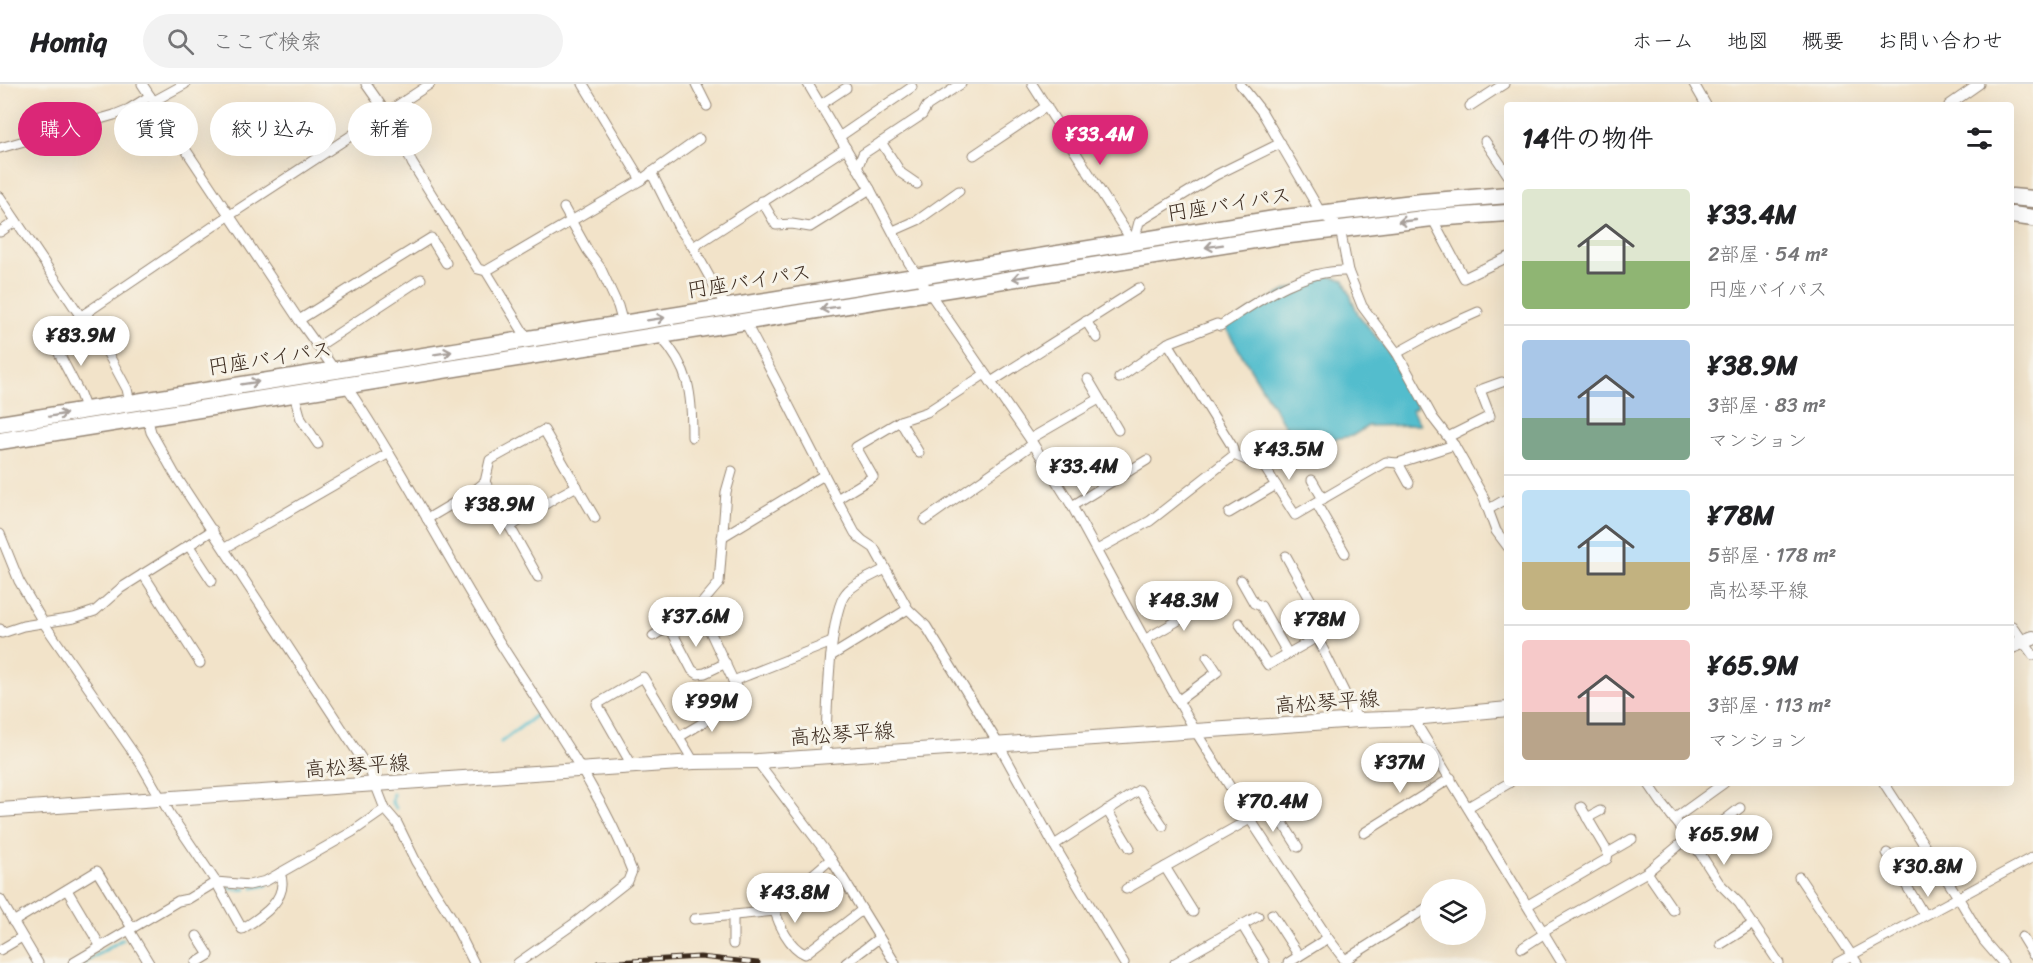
<!DOCTYPE html>
<html lang="ja">
<head>
<meta charset="utf-8">
<style>
  :root { --surface:#fff; --page:#f2f2f2; --text:#202124; --muted:#757577; --line:#e0e0e0; --accent:#db2777 }
  body { margin:0; font-family:Sriracha,"Klee One",sans-serif; background:var(--page); color:var(--text); height:100vh; display:flex; flex-direction:column; font-size:22px; white-space:nowrap }
  * { box-sizing:border-box; margin:0 }
  p { font-size:20px; color:var(--muted) }
  .icon { flex:none; width:33px; height:33px; fill:none; stroke:currentColor; stroke-width:2; stroke-linecap:round; stroke-linejoin:round }
  .map { position:relative; flex:1; overflow:hidden }
  .side { position:absolute; left:1504px; top:18px; width:510px; height:684px; display:flex; flex-direction:column; background:var(--surface); border-radius:6px; box-shadow:0 6px 24px #0002 }
  .side>* { flex:none }
  .hud { position:absolute; left:18px; top:18px; width:570px; height:54px; display:flex; gap:12px }
  .tools { position:absolute; left:1420px; top:795px; display:grid; gap:12px }
  .tools a { display:grid; place-items:center; width:66px; height:66px; border-radius:50%; background:var(--surface); box-shadow:0 6px 24px #0002; font-size:30px }
  .price { position:absolute; translate:-50% -51px; padding:0 14px; border-radius:21px; background:#fff; color:#222; font-size:20px; line-height:39px; filter:drop-shadow(0 2px 3px #0008) }
  .price::after { content:''; position:absolute; left:50%; top:36px; width:18px; height:14px; margin-left:-9px; background:inherit; clip-path:polygon(0 0,100% 0,50% 100%) }
  .price.current { background:var(--accent); color:#fff }
  ul { padding:0; list-style:none }
  li { display:flex; align-items:center; gap:18px; height:150px; padding:0 18px }
  li+li { border-top:2px solid var(--line) }
  li span { display:grid; place-items:center; flex:none; width:168px; height:120px; border-radius:6px; color:#555 }
  li>.icon { margin-inline-start:auto }
  span .icon { width:72px; height:72px; fill:#fffc; stroke-width:1 }
  li b { font-size:26px }
  h2 { display:flex; justify-content:space-between; align-items:center; height:72px; padding:0 18px; font-size:26px }
  .pill { padding:0 21px; border-radius:27px; background:var(--surface); box-shadow:0 6px 24px #0002; font-size:21px; line-height:54px }
  .pill.current { background:var(--accent); color:#fff }
  header { display:flex; align-items:center; gap:36px; box-sizing:border-box; height:84px; padding:0 30px; background:var(--surface); border-bottom:2px solid var(--line) }
  header strong { font-size:28px }
  nav { display:flex; gap:33px; margin-inline-start:auto; font-size:21px }
  .search { width:420px; height:54px; background:var(--page); display:flex; align-items:center; gap:15px; box-sizing:border-box; padding:0 21px; border-radius:33px; color:var(--muted); font-size:22px }
  .map>svg:first-child { display:block }
</style>
</head>
<body>
<header>
<strong>Homiq</strong>
<div class="search"><svg class="icon" aria-label="search" viewBox="0 0 24 24"><circle cx="10" cy="10" r="6"/><path d="M15 15l6 6"/></svg>ここで検索</div>
<nav><a>ホーム</a><a>地図</a><a>概要</a><a>お問い合わせ</a></nav>
</header>
<div class="map">
<svg width="2033" height="879" viewBox="0 0 2033 879">
  <rect width="100%" height="100%" fill="#f7f3e8"/>
  <filter id="ink" filterUnits="userSpaceOnUse"><feTurbulence type="fractalNoise" baseFrequency=".0167" numOctaves="2"/><feDisplacementMap in="SourceGraphic" scale="12" xChannelSelector="R" yChannelSelector="G"/><feConvolveMatrix kernelMatrix="1 2 1 2 8 2 1 2 1" color-interpolation-filters="sRGB"/></filter>
  <filter id="wash" filterUnits="userSpaceOnUse"><feTurbulence type="fractalNoise" baseFrequency=".008" numOctaves="4" result="noise"/><feDisplacementMap in="SourceGraphic" scale="24" xChannelSelector="R" yChannelSelector="G"/><feGaussianBlur stdDeviation="1.35" result="paint"/><feColorMatrix in="noise" values="0 0 0 0 0 0 0 0 0 0 0 0 0 0 0 0 0 1.4 0 .05"/><feComposite in="paint" operator="in"/></filter>
  <g filter="url(#wash)">
    <rect width="100%" height="100%" fill="#f2e3c9"/>
    <path fill="#52bdcd" stroke="#467476" stroke-width="1.5" d="M1329,192l15,4 14,34 28,35 31,58 -5,3 8,15 -52,1 -16,10 -19,3 -34,-4 -14,-9 -60,-99 35,-23 27,-14z"/>
    <g fill="none" stroke-linecap="round" stroke-linejoin="round">
      <g stroke="#52bdcd" stroke-width="3">
        <path d="M501,658l38,-29"/>
        <path d="M393,710l-1,9 4,5"/>
        <path d="M229,803l8,3 9,-1"/>
        <path d="M253,804l14,-3"/>
        <path d="M84,879l39,-24"/>
      </g>
    </g>
  </g>
  <g filter="url(#ink)">
    <g fill="none" stroke-linecap="round" stroke-linejoin="round">
      <g stroke="#968674" stroke-width="11">
        <g id="street">
          <path d="M142,0l157,236 38,53"/>
          <path d="M366,0l21,30 18,32 7,17 66,106 8,2 42,69"/>
          <path d="M583,0l58,96"/>
          <path d="M696,0l11,22"/>
          <path d="M808,0l62,105 39,74 121,176 42,67 100,184 24,42 54,87 78,119 19,25"/>
          <path d="M1032,0l102,160"/>
          <path d="M1240,0l22,28 59,101 19,15 8,43 14,35 35,47 36,65 21,27 29,51 13,35 12,16"/>
          <path d="M1694,0l12,21"/>
          <path d="M154,17l31,-17"/>
          <path d="M820,21l26,-17"/>
          <path d="M1949,21l30,-21"/>
          <path d="M1470,22l34,-22"/>
          <path d="M839,53l73,-50"/>
          <path d="M1485,57l23,34"/>
          <path d="M881,58l20,31 16,11"/>
          <path d="M0,64l114,-33 15,-6 21,-13"/>
          <path d="M974,71l73,-49"/>
          <path d="M857,84l6,-14 59,-39 5,-9 34,-22"/>
          <path d="M651,88l28,56 14,19 33,60"/>
          <path d="M0,113l81,120 5,-4 41,76 3,14"/>
          <path d="M762,117l14,24 16,-1 18,3 60,-38"/>
          <path d="M564,124l24,43 12,16 18,39 5,18"/>
          <path d="M1432,134l32,60 44,-21"/>
          <path d="M893,147l25,-11 41,-29"/>
          <path d="M0,148l16,-11"/>
          <path d="M1134,157l5,-19 77,-47 65,-32"/>
          <path d="M693,163l153,-99"/>
          <path d="M486,187l155,-91 58,-41"/>
          <path d="M86,229l144,-98 200,-131"/>
          <path d="M299,236l132,-82 15,25"/>
          <path d="M1086,237l11,17"/>
          <path d="M745,238c38,70 72,141 110,211l7,7 12,8 34,61 18,17 73,119 55,100 70,118"/>
          <path d="M50,252l30,58 6,16"/>
          <path d="M660,252c30,33 32,58 32,101"/>
          <path d="M44,256l37,-23"/>
          <path d="M1168,259l64,103 2,9 31,13 30,47 91,-53 12,1 56,-18"/>
          <path d="M319,262l102,-67"/>
          <path d="M1397,269l45,-25 36,-16"/>
          <path d="M1119,294l49,-35 49,-19 3,2c38,-25 81,-57 128,-55"/>
          <path d="M1088,295l30,51"/>
          <path d="M991,298l148,-94"/>
          <path d="M345,300c57,84 103,176 157,262 46,73 99,143 130,225l-4,10 -56,44 -54,38"/>
          <path d="M294,310l7,25 17,25"/>
          <path d="M147,333l4,15 23,41 197,300 14,36 12,14 19,39 34,53 24,48"/>
          <path d="M900,337l19,32"/>
          <path d="M1448,353l42,-21 -10,-26 22,-8"/>
          <path d="M1030,355l69,-40"/>
          <path d="M1398,379l11,20"/>
          <path d="M1312,396l11,19"/>
          <path d="M485,398l53,95"/>
          <path d="M837,415l36,-22 -17,-30 44,-26 27,-9 58,-38"/>
          <path d="M1316,419l29,50"/>
          <path d="M1072,422l75,-46"/>
          <path d="M1489,425l19,-11"/>
          <path d="M1229,429l47,-28"/>
          <path d="M427,435l47,-28 11,-9 5,-22 54,-30 51,88"/>
          <path d="M925,436l108,-76"/>
          <path d="M510,443l45,-29 22,-12"/>
          <path d="M0,450l19,47 24,41 98,142 29,50 46,68 26,47c19,-12 48,-30 38,-56"/>
          <path d="M722,453l102,-62"/>
          <path d="M189,462l23,35"/>
          <path d="M225,464l164,-95"/>
          <path d="M1097,466l53,-29 84,-66"/>
          <path d="M143,490l57,89"/>
          <path d="M1241,496l13,23 7,3 27,48"/>
          <path d="M696,526l12,17 30,64"/>
          <path d="M1239,539l29,42 60,-34 -42,-75"/>
          <path d="M669,542l23,44 6,4 7,-1 21,-10"/>
          <path d="M2012,542l21,29"/>
          <path d="M0,545l2,4 21,-7 51,-8 21,-7 26,-23 92,-58"/>
          <path d="M653,552l43,-26 23,-27 7,-91 6,-21"/>
          <path d="M1317,553l41,83"/>
          <path d="M1146,555l64,-37"/>
          <path d="M831,572l77,-47"/>
          <path d="M733,597l99,-39"/>
          <path d="M1178,617l39,-29 -10,-15"/>
          <path d="M1413,634l149,245"/>
          <path d="M679,653l52,-31"/>
          <path d="M825,673c2,-33 3,-143 21,-164 9,-11 27,-17 39,-24"/>
          <path d="M757,677l74,98 64,104"/>
          <path d="M633,683l-36,-63 46,-27 51,85"/>
          <path d="M1648,699l15,22 31,39 25,39 20,20 40,60"/>
          <path d="M1884,699l74,114 26,44 19,22"/>
          <path d="M1468,723l41,-24"/>
          <path d="M1107,726l23,38"/>
          <path d="M1248,731l22,-12 28,44"/>
          <path d="M1587,734l13,-7"/>
          <path d="M1674,735l50,-36"/>
          <path d="M1364,749l87,-55"/>
          <path d="M1694,760l46,-36"/>
          <path d="M1054,761l85,-55 24,36"/>
          <path d="M1608,769l24,-14"/>
          <path d="M1887,769l37,62"/>
          <path d="M831,775l-57,49c5,17 15,39 31,46l57,-44"/>
          <path d="M1165,783l28,45"/>
          <path d="M1647,788l26,38"/>
          <path d="M1799,793l58,86"/>
          <path d="M1126,805l124,-70"/>
          <path d="M67,806l34,57"/>
          <path d="M0,815l38,64"/>
          <path d="M1528,821l79,-46 1,-6 -27,-46"/>
          <path d="M1272,830l27,42"/>
          <path d="M733,833v27"/>
          <path d="M694,835l81,-8"/>
          <path d="M13,838l84,-51 35,57"/>
          <path d="M1242,841l23,38"/>
          <path d="M129,846l20,33"/>
          <path d="M1543,847l104,-59 42,-35"/>
          <path d="M2022,853l11,18"/>
          <path d="M1721,860l32,-20"/>
          <path d="M1522,864l23,-15"/>
          <path d="M0,866l22,-13"/>
          <path d="M1345,876l85,-54"/>
          <path d="M73,879l105,-62 10,-2 28,-17 33,3 17,-4 86,-49 33,-23"/>
          <path d="M196,879l13,-8 -12,-19"/>
          <path d="M846,879l33,-25"/>
          <path d="M1175,879l83,-47"/>
          <path d="M1288,879l40,-25"/>
          <path d="M1837,879l196,-106"/>
        </g>
      </g>
      <g stroke="#968674" stroke-width="16">
        <g id="secondary">
          <path d="M2012,562l21,-8"/>
          <path d="M0,726l694,-48 63,-1 601,-41 55,-2 95,-9"/>
        </g>
      </g>
      <g stroke="#968674" stroke-width="19">
        <g id="highway">
          <path d="M2012,113l21,2"/>
          <path d="M2012,131l21,3"/>
          <path d="M0,340l1275,-205 147,-17 86,-7"/>
          <path d="M0,357l1273,-204 159,-19 76,-5"/>
        </g>
      </g>
      <use href="#street" stroke="#fff" stroke-width="9"/>
      <use href="#secondary" stroke="#fff" stroke-width="14"/>
      <use href="#highway" stroke="#fff" stroke-width="16"/>
      <g stroke="#3b2a1e" stroke-width="5">
        <path id="rail" d="M598,879l102,-6 58,6"/>
      </g>
      <use href="#rail" stroke="#f7f3e8" stroke-width="3" stroke-dasharray="9" stroke-linecap="butt"/>
    </g>
    <defs><path id="oneway-shaft" d="M-6 0H5M1.5-3L5.5 0L1.5 3" fill="none" stroke-width="1.6" stroke-linecap="round" stroke-linejoin="round" transform="scale(1.5)"/></defs>
    <g stroke="#a79f9a">
      <use href="#oneway-shaft" transform="translate(1407 137) rotate(174)"/>
      <use href="#oneway-shaft" transform="translate(1214 162) rotate(171)"/>
      <use href="#oneway-shaft" transform="translate(1021 193) rotate(171)"/>
      <use href="#oneway-shaft" transform="translate(829 224) rotate(171)"/>
      <use href="#oneway-shaft" transform="translate(656 235) rotate(-9)"/>
      <use href="#oneway-shaft" transform="translate(443 269) rotate(-9)"/>
      <use href="#oneway-shaft" transform="translate(250 299) rotate(-9)"/>
      <use href="#oneway-shaft" transform="translate(58 331) rotate(-10)"/>
    </g>
  </g>
  <g text-anchor="middle" dominant-baseline="central" stroke-width="6" stroke-linejoin="round" paint-order="stroke">
    <g font-size="21" fill="#3b2a1e" stroke="#f7f3e8">
      <text transform="translate(1229 120) rotate(-9)">円座バイパス</text>
      <text transform="translate(749 197) rotate(-9)">円座バイパス</text>
      <text transform="translate(270 274) rotate(-9)">円座バイパス</text>
      <text transform="translate(1327 618) rotate(-4)">高松琴平線</text>
      <text transform="translate(842 650) rotate(-4)">高松琴平線</text>
      <text transform="translate(357 682) rotate(-4)">高松琴平線</text>
    </g>
  </g>
</svg>
<div class="tools">
<a><svg class="icon" aria-label="layers" viewBox="0 0 24 24"><path d="M12 4l9 5-9 5-9-5zM3 14l9 5 9-5"/></svg></a>
</div>
<b class="price current" style="left:1100px;top:82px">¥33.4M</b>
<b class="price" style="left:81px;top:283px">¥83.9M</b>
<b class="price" style="left:1289px;top:397px">¥43.5M</b>
<b class="price" style="left:1084px;top:414px">¥33.4M</b>
<b class="price" style="left:500px;top:452px">¥38.9M</b>
<b class="price" style="left:1184px;top:548px">¥48.3M</b>
<b class="price" style="left:696px;top:564px">¥37.6M</b>
<b class="price" style="left:1320px;top:567px">¥78M</b>
<b class="price" style="left:712px;top:649px">¥99M</b>
<b class="price" style="left:1400px;top:710px">¥37M</b>
<b class="price" style="left:1273px;top:749px">¥70.4M</b>
<b class="price" style="left:1724px;top:782px">¥65.9M</b>
<b class="price" style="left:1928px;top:814px">¥30.8M</b>
<b class="price" style="left:795px;top:840px">¥43.8M</b>
<div class="hud">
<a class="pill current">購入</a>
<a class="pill">賃貸</a>
<a class="pill">絞り込み</a>
<a class="pill">新着</a>
</div>
<section class="side">
<h2>14件の物件<svg class="icon" aria-label="filters" viewBox="0 0 24 24"><path d="M4 7h16M4 17h16"/><circle cx="9" cy="7" r="2"/><circle cx="15" cy="17" r="2"/></svg></h2>
<ul>
<li><span style="background:linear-gradient(#dfe7d0 60%,#8fb573 0)"><svg class="icon" aria-label="home" viewBox="0 0 24 24"><path d="M3 11l9-7 9 7M6 9v11h12V9"/></svg></span><div><b>¥33.4M</b><p>2部屋 · 54 m²</p><p>円座バイパス</p></div></li>
<li><span style="background:linear-gradient(#a9c7e8 65%,#7fa58c 0)"><svg class="icon" aria-label="home" viewBox="0 0 24 24"><path d="M3 11l9-7 9 7M6 9v11h12V9"/></svg></span><div><b>¥38.9M</b><p>3部屋 · 83 m²</p><p>マンション</p></div></li>
<li><span style="background:linear-gradient(#bfe0f5 60%,#c2b280 0)"><svg class="icon" aria-label="home" viewBox="0 0 24 24"><path d="M3 11l9-7 9 7M6 9v11h12V9"/></svg></span><div><b>¥78M</b><p>5部屋 · 178 m²</p><p>高松琴平線</p></div></li>
<li><span style="background:linear-gradient(#f6c9c9 60%,#b9a48a 0)"><svg class="icon" aria-label="home" viewBox="0 0 24 24"><path d="M3 11l9-7 9 7M6 9v11h12V9"/></svg></span><div><b>¥65.9M</b><p>3部屋 · 113 m²</p><p>マンション</p></div></li>
</ul>
</section>
</div>
</body>
</html>
